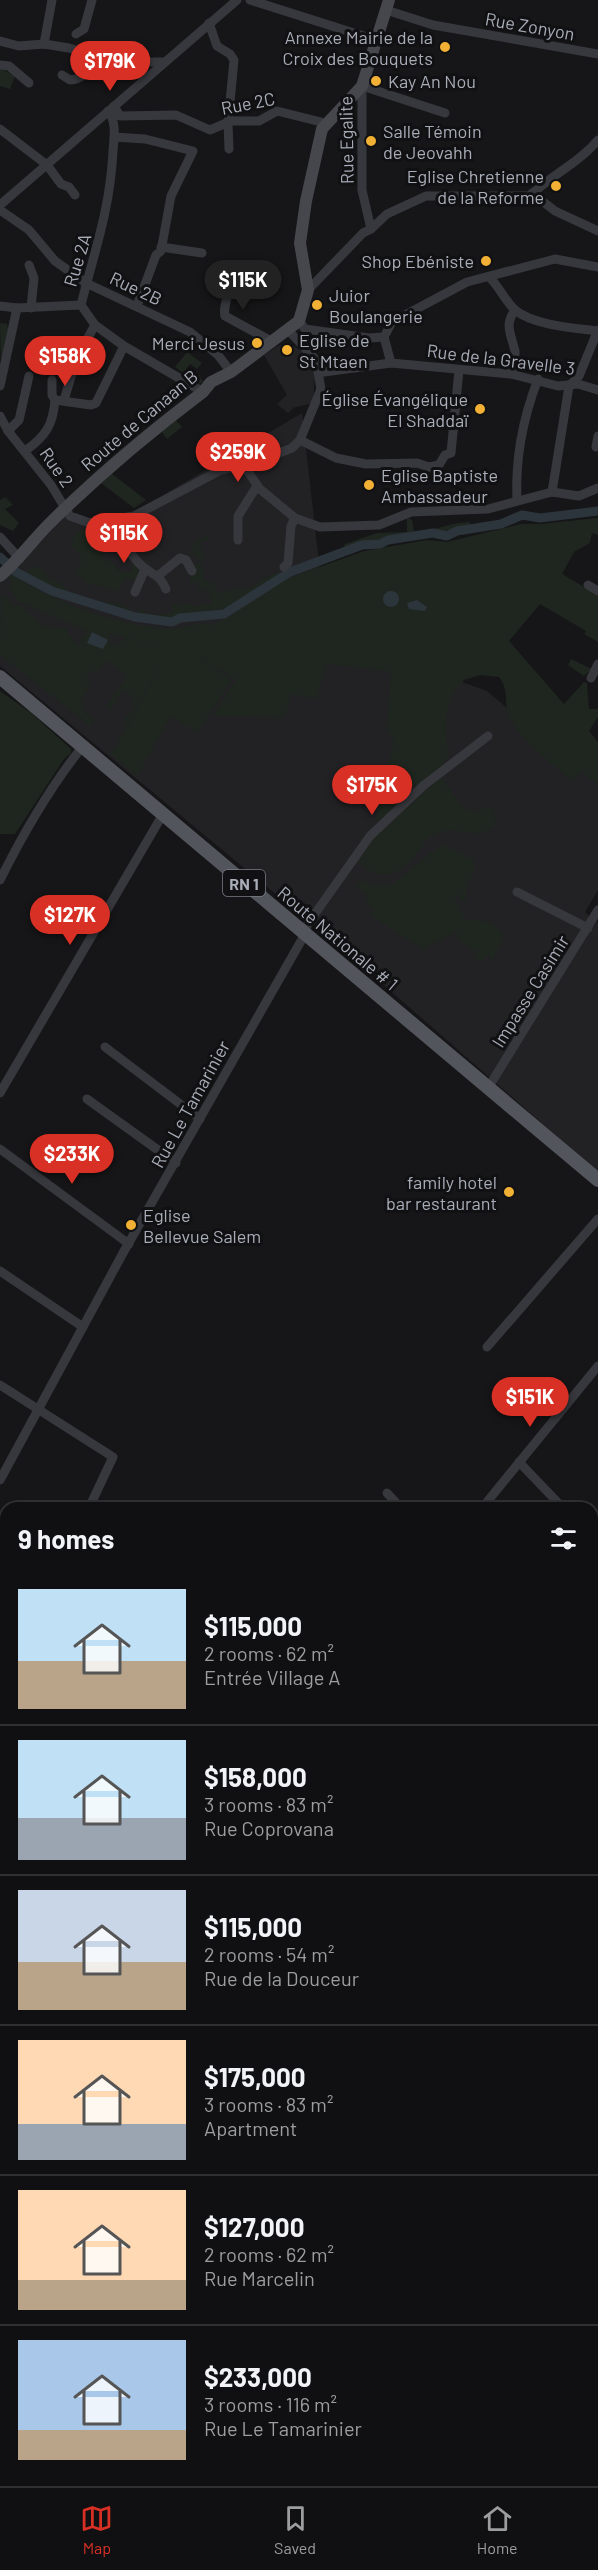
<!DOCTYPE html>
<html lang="en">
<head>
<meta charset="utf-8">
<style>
  :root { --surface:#101012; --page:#1e1e20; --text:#f1f3f6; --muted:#9c9d9f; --line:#303032; --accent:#d93025 }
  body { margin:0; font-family:Barlow,sans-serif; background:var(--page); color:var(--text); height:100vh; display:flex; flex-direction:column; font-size:22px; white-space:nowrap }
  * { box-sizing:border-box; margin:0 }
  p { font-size:20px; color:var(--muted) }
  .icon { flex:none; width:33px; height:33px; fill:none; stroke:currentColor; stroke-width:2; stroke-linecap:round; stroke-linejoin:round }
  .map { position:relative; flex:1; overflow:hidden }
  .details { position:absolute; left:0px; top:1502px; width:598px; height:986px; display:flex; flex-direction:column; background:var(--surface); border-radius:18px 18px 0 0; box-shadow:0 2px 4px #0004,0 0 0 2px var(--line) }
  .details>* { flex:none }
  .price { position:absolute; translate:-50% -51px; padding:0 14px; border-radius:21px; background:var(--accent); color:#fff; font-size:20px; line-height:39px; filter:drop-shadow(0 2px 3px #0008) }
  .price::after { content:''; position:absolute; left:50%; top:36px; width:18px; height:14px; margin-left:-9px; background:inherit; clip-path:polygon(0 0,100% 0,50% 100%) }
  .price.current { background:#222; color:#fff }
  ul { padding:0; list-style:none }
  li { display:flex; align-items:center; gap:18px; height:150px; padding:0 18px }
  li+li { border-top:2px solid var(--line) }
  li span { display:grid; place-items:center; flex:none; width:168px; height:120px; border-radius:0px; color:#555 }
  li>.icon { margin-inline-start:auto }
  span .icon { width:72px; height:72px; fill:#fffc; stroke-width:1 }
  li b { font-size:26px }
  h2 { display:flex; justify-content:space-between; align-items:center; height:72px; padding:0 18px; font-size:26px }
  .tab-bar { display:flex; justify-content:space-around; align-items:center; height:84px; border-top:2px solid var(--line); background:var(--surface); font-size:16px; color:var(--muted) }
  .tab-bar a { display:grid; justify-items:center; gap:3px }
  .tab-bar .current { color:var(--accent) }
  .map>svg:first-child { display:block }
</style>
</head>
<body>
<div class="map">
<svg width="598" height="2486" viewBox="0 0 598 2486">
  <rect width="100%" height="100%" fill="#161618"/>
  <g fill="#222225">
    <path d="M289,344l16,8 8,13 2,10 -2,28 -20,5 -5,5 -11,-9 10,-9 -23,-40 14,-9z"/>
    <path d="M302,413l25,220 160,58 111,94v105l-13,22 13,11v249l-251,-219 -347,-287v-87l67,-65 23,7 25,-3 23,-8z"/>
  </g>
  <g fill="#1e261f" fill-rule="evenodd">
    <path d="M0,68l15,8 -5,13 -10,-3z"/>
    <path d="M0,323l7,1 2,9 -8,29z"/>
    <path d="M187,352l15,11 -5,6 -7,-5 -4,5 7,6h7l1,5 5,1 -8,3 -23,-17z"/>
    <path d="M175,419l7,8 -15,12 -6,-8z"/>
    <path d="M111,473l35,27 -12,8 -33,-25z"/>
    <path d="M5,497l8,8 -8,4 14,14 -6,8 -13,-6v-25z"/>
    <path d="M407,517l5,3 2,11c20,1 36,-9 56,-9l1,5 -4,4 -23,1 -95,19 -6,-2 2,-5 32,-11 30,-1z"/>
    <path d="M598,518v17l-6,-2 -2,10 -16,9 -12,22 36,21v47l-14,-8 2,-3 -46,-27 -31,37 55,63 20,-22 3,1 2,26h9v8l-9,14 9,11v43l-17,-14 -9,10c-18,-16 -58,-45 -64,-68 -4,-14 1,-23 -9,-36l-19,-2 -16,5c-20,20 -21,48 -15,74l-7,11 -65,61v-18l17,-66 -7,-14 4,-55 -8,-3 -57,-6 -9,35 -26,-5 -6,23 -72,-1 23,-36 -33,-21 -9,15 9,-14 29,20 -35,53 -26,-17 -34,60 -26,-22 59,-103 -48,79 4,-14 8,-7 -1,-11 -10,-9 -13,22 -4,-3 21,-33 -21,-14 -9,12 -5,-3 -7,11 6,5 -10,15 3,9 10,9 -2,8 -92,-72 1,-60 8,4 2,6 10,1 23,21 21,1 12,18 10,-15 -72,-31 1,-3 -8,-10 4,-4 -4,-6 3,-3c45,30 104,50 157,55 11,0 26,-4 37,-6l4,3 21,-10 59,-38 75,-27 63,-11 20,2 74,-18h19zM106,632l52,15 1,1 -34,-10 -9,8 -7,-2 1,-10z"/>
    <path d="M92,526l13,15 -4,2 3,5 -2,10h4l15,14h9l3,-10 6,5v9l-4,5 -9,-3 -9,14 -26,-9 -3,7 -2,-9 -11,-9 6,-10v-6l-11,-11 7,-13z"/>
    <path d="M209,533l2,1 -4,6 -8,2 6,15 -6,4 -5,-8 -5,4 4,-5 -1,-7z"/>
    <path d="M200,562l4,9 -1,8 10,4 6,10 21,-5 7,2 19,-13 13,-5 1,3 -50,35 -45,5 -17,7 -38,-6 2,-4 6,2 2,-5c9,6 22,7 32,3l-1,-7 5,-2 6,3 2,-3 13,3 15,-4 -5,-13h-8l-2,-7 -7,1 1,-17z"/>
    <path d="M35,566l10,5 3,8h6l12,9 -2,9 -14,-4 -33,-21 7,1z"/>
    <path d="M72,592l21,9 27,3 10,5 -5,7 -57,-17z"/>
    <path d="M571,659l21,10 -8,7 -16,-11z"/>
    <path d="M0,691l31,22 40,36v4l-7,6 -49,75h-15z"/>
    <path d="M441,777l22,31 16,4 7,-6 5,1 5,10 -1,9c-23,16 -34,-1 -55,6 -25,8 -26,47 -65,42l-17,-12 16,-24z"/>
    <path d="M442,844l32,16v14l-7,8 -1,18 -5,2 -3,-9 -4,3 11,24c16,0 32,-1 39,17l-12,24 -4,-6 -8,7 -5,-4 2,-6 -17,-11 -4,-9 -33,17 -52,-33 3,-7 -9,-7 4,-7 -13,-7 4,-8 13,5h18z"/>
  </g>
  <g fill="#2c353c">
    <circle cx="391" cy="599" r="8"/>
    <path d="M417,600l10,7 -2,4 -16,-2 -2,-6z"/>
    <path d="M92,632l16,8 -5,9 -16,-6z"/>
  </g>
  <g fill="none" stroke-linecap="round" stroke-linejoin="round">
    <path stroke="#2c353c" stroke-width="9" d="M0,557l16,15 36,19 83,26 37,5 8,-4 44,-4 66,-42 72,-27 18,-1 8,-4 45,-7 14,3 10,-5 44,-7 21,-9 18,3 58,-7"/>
    <g stroke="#37383d" stroke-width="9">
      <path d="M250,0l126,40"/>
      <path d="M386,10l47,15 165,29"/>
      <path d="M209,23l8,23 13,8 4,6 -6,63 1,26"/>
      <path d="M76,34l8,-5 8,-29"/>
      <path d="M0,41l19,5 25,-2 25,4 47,14h49"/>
      <path d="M44,44l8,-44"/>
      <path d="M0,65l9,1 20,17"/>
      <path d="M62,75l8,5c12,0 25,-13 28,-24"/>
      <path d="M114,106l6,10 56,-1 34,15 21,-9h28l18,-10 48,12"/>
      <path d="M108,111c9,11 6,26 5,40 -3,59 -18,98 -32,154l14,20 29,21 79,46"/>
      <path d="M0,129l47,36 14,19 8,3 6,8"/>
      <path d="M114,137l31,2 48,12 -22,45 -10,55 -5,4 -19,51"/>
      <path d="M532,193l23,18 43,20"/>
      <path d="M0,205l237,-205"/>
      <path d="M0,210l29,20 26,31 31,22 104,49 28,23 13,17"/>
      <path d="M371,229l-9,-39v-104l83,27"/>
      <path d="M161,247l41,6"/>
      <path d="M29,265l5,13 -3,30"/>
      <path d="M234,272c-2,12 -12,35 -9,44l48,26"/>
      <path d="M489,277c10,9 16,24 26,33 18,15 59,18 82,21"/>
      <path d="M308,290l55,-57 8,-4 16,-15 39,-18h104c21,-21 49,-33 68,-56"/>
      <path d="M0,306l17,2 64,-3"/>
      <path d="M299,321l6,8 64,9 15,-1 8,-15 75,-40 88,-23 43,8"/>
      <path d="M384,337l7,26 120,11 47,12 20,-2 20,6"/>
      <path d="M318,363l6,9 67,-9"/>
      <path d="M511,374c1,-7 5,-17 4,-23 -4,-17 -11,-26 0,-41"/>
      <path d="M52,380v15l3,5"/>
      <path d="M0,386l17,-78"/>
      <path d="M64,400l13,-43 18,-32"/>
      <path d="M0,416l8,15 43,54 19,31 20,7 44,-7 85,-45 45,-12 28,-11 8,-8 21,-51 -5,-29 -28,-30"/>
      <path d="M8,431l11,-11 10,-44"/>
      <path d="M300,440l36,18 30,6 51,-1 12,4 10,-2 6,-10 6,-2 8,-83"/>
      <path d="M596,447l2,-11"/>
      <path d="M25,451c21,-15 28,-26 30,-51l36,5 5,-2 28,-57"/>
      <path d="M242,463l18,26 35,29 25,9 59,-2 32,-13 77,-3 64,-17 27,4 19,-8"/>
      <path d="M552,492l17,-106 10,-10 19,-46"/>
      <path d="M517,500c-2,-42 6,-82 21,-121"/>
      <path d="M115,520c5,16 17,40 31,49 12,9 13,6 20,20"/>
      <path d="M0,537l20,22"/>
      <path d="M238,540v-24l19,-30"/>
      <path d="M284,567l4,-4 3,-37 4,-8"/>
      <path d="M159,575l21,-17 6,2 6,11"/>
      <path d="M588,585l10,6"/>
      <path d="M135,592l10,-23"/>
      <path d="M591,678l7,-14"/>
      <path d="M0,880c24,-48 49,-92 83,-134"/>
      <path d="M517,892l71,36"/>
      <path d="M105,1047l95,72"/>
      <path d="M488,1088l110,-178"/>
      <path d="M0,1093l163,-279"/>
      <path d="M87,1099l89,64"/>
      <path d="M0,1149l129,95"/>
      <path d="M0,1271l83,56"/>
      <path d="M487,1347l111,-128"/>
      <path d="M0,1385l113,72 -24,51"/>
      <path d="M519,1462l44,46"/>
      <path d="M0,1480l123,-227 182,-319 2,-9 63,-89 53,-50 65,-50"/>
      <path d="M387,1493l14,15"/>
      <path d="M482,1508l116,-142"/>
      <path d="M0,1526l6,3"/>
      <path d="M592,1538l4,4 -4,4"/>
      <path d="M592,1629l6,-4"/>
      <path d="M0,1644l6,3"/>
      <path d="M0,1684l6,-16"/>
      <path d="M0,1745l6,3"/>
      <path d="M0,1870l6,2"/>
      <path d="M0,1942l6,2"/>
      <path d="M0,2015l6,2"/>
      <path d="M0,2211l6,3"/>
      <path d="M0,2241l6,-15"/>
      <path d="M0,2436l3,-6"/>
      <path d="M592,2437l6,2"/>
      <path d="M121,2481l9,5"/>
      <path d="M517,2481l-1,3 5,2"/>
      <path d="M109,2486l3,-5"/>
      <path d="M365,2486l2,-5"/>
    </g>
    <path stroke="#45474d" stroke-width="12" d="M0,576c20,-17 34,-38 53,-56 47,-46 97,-88 150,-128l8,-10 20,-10 68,-51 9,-31 -8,-47 6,-42 16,-72 40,-43 27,-86"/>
    <path stroke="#53555c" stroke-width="14" d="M0,677l598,503"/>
  </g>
  <g fill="#f2b134" stroke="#111113" stroke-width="2">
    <circle cx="445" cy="47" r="6"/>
    <circle cx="376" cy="81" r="6"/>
    <circle cx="371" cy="141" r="6"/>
    <circle cx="556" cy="186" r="6"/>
    <circle cx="486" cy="261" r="6"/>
    <circle cx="317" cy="305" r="6"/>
    <circle cx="257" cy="343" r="6"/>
    <circle cx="287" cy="350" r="6"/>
    <circle cx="480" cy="409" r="6"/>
    <circle cx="369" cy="485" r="6"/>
    <circle cx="509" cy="1192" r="6"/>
    <circle cx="131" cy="1225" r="6"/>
  </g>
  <g text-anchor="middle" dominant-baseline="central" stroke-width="6" stroke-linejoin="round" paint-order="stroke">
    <rect fill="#111113" stroke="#7b7e86" stroke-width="1.5" x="223" y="870" width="42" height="26" rx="4.5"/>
    <g font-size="16" font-weight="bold" fill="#a8adb8">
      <text x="244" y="883">RN 1</text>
    </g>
    <g font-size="18" fill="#a8adb8" stroke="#111113">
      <text transform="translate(530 26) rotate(10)">Rue Zonyon</text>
      <text transform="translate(248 103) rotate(-11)">Rue 2C</text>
      <text transform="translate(346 140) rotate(-91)">Rue Egalite</text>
      <text transform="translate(77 260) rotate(-73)">Rue 2A</text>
      <text transform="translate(136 288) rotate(25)">Rue 2B</text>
      <text transform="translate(501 359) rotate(7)">Rue de la Gravelle 3</text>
      <text transform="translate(139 420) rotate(-40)">Route de Canaan B</text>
      <text transform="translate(57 467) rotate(55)">Rue 2</text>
      <text transform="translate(338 938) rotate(40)">Route Nationale # 1</text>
      <text transform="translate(530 991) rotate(-58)">Impasse Casimir</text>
      <text transform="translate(190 1104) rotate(-61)">Rue Le Tamarinier</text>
    </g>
    <g font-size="18" fill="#a8adb8" stroke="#111113" text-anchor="end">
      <text x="433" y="37">Annexe Mairie de la<tspan x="433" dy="21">Croix des Bouquets</tspan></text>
      <text x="388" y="81" text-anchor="start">Kay An Nou</text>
      <text x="383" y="131" text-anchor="start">Salle Témoin<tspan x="383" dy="21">de Jeovahh</tspan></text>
      <text x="544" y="176">Eglise Chretienne<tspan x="544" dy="21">de la Reforme</tspan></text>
      <text x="474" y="261">Shop Ebéniste</text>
      <text x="329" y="295" text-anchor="start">Juior<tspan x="329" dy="21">Boulangerie</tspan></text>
      <text x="299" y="340" text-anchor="start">Eglise de<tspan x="299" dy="21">St Mtaen</tspan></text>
      <text x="245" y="343">Merci Jesus</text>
      <text x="468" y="399">Église Évangélique<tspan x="468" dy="21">El Shaddaï</tspan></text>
      <text x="381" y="475" text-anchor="start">Eglise Baptiste<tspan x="381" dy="21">Ambassadeur</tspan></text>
      <text x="497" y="1182">family hotel<tspan x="497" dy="21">bar restaurant</tspan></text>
      <text x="143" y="1215" text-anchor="start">Eglise<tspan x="143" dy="21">Bellevue Salem</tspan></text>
    </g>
  </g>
</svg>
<b class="price" style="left:110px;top:92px">$179K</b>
<b class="price current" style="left:243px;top:311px">$115K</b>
<b class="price" style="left:65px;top:387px">$158K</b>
<b class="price" style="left:238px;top:483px">$259K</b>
<b class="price" style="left:124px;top:564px">$115K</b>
<b class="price" style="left:372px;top:816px">$175K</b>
<b class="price" style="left:70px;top:946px">$127K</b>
<b class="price" style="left:72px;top:1185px">$233K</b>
<b class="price" style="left:530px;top:1428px">$151K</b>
<section class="details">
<h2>9 homes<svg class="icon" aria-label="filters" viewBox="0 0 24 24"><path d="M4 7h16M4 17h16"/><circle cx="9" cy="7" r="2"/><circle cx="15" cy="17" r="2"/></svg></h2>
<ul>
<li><span style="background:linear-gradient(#bfe0f5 60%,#b9a48a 0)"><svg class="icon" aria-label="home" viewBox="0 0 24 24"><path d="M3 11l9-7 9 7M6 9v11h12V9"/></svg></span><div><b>$115,000</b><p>2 rooms · 62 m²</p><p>Entrée Village A</p></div></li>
<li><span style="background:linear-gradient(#bfe0f5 65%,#9aa5b1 0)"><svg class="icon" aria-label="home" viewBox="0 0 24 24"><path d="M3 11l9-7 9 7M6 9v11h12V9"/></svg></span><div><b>$158,000</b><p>3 rooms · 83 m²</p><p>Rue Coprovana</p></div></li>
<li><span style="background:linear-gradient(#c9d6e8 60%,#b9a48a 0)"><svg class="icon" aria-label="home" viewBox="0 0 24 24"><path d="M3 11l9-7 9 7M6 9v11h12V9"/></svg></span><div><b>$115,000</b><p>2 rooms · 54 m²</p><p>Rue de la Douceur</p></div></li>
<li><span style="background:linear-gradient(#ffd9b3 70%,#9aa5b1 0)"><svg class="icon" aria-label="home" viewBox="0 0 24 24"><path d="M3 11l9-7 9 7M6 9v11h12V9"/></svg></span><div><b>$175,000</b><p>3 rooms · 83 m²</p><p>Apartment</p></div></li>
<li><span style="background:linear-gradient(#ffd9b3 75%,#b9a48a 0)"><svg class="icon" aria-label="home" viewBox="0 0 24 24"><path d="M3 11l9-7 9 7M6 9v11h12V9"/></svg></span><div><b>$127,000</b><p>2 rooms · 62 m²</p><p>Rue Marcelin</p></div></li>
<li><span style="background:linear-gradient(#a9c7e8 75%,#b9a48a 0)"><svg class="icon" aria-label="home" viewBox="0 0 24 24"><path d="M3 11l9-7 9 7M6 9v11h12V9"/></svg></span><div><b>$233,000</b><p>3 rooms · 116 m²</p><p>Rue Le Tamarinier</p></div></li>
</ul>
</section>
</div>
<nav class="tab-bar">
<a class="current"><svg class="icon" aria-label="map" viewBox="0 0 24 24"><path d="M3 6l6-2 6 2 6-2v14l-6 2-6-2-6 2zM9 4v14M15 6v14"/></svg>Map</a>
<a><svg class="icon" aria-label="saved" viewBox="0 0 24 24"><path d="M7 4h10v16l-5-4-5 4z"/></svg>Saved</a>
<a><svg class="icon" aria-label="home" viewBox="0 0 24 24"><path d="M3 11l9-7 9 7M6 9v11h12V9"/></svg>Home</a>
</nav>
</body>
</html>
